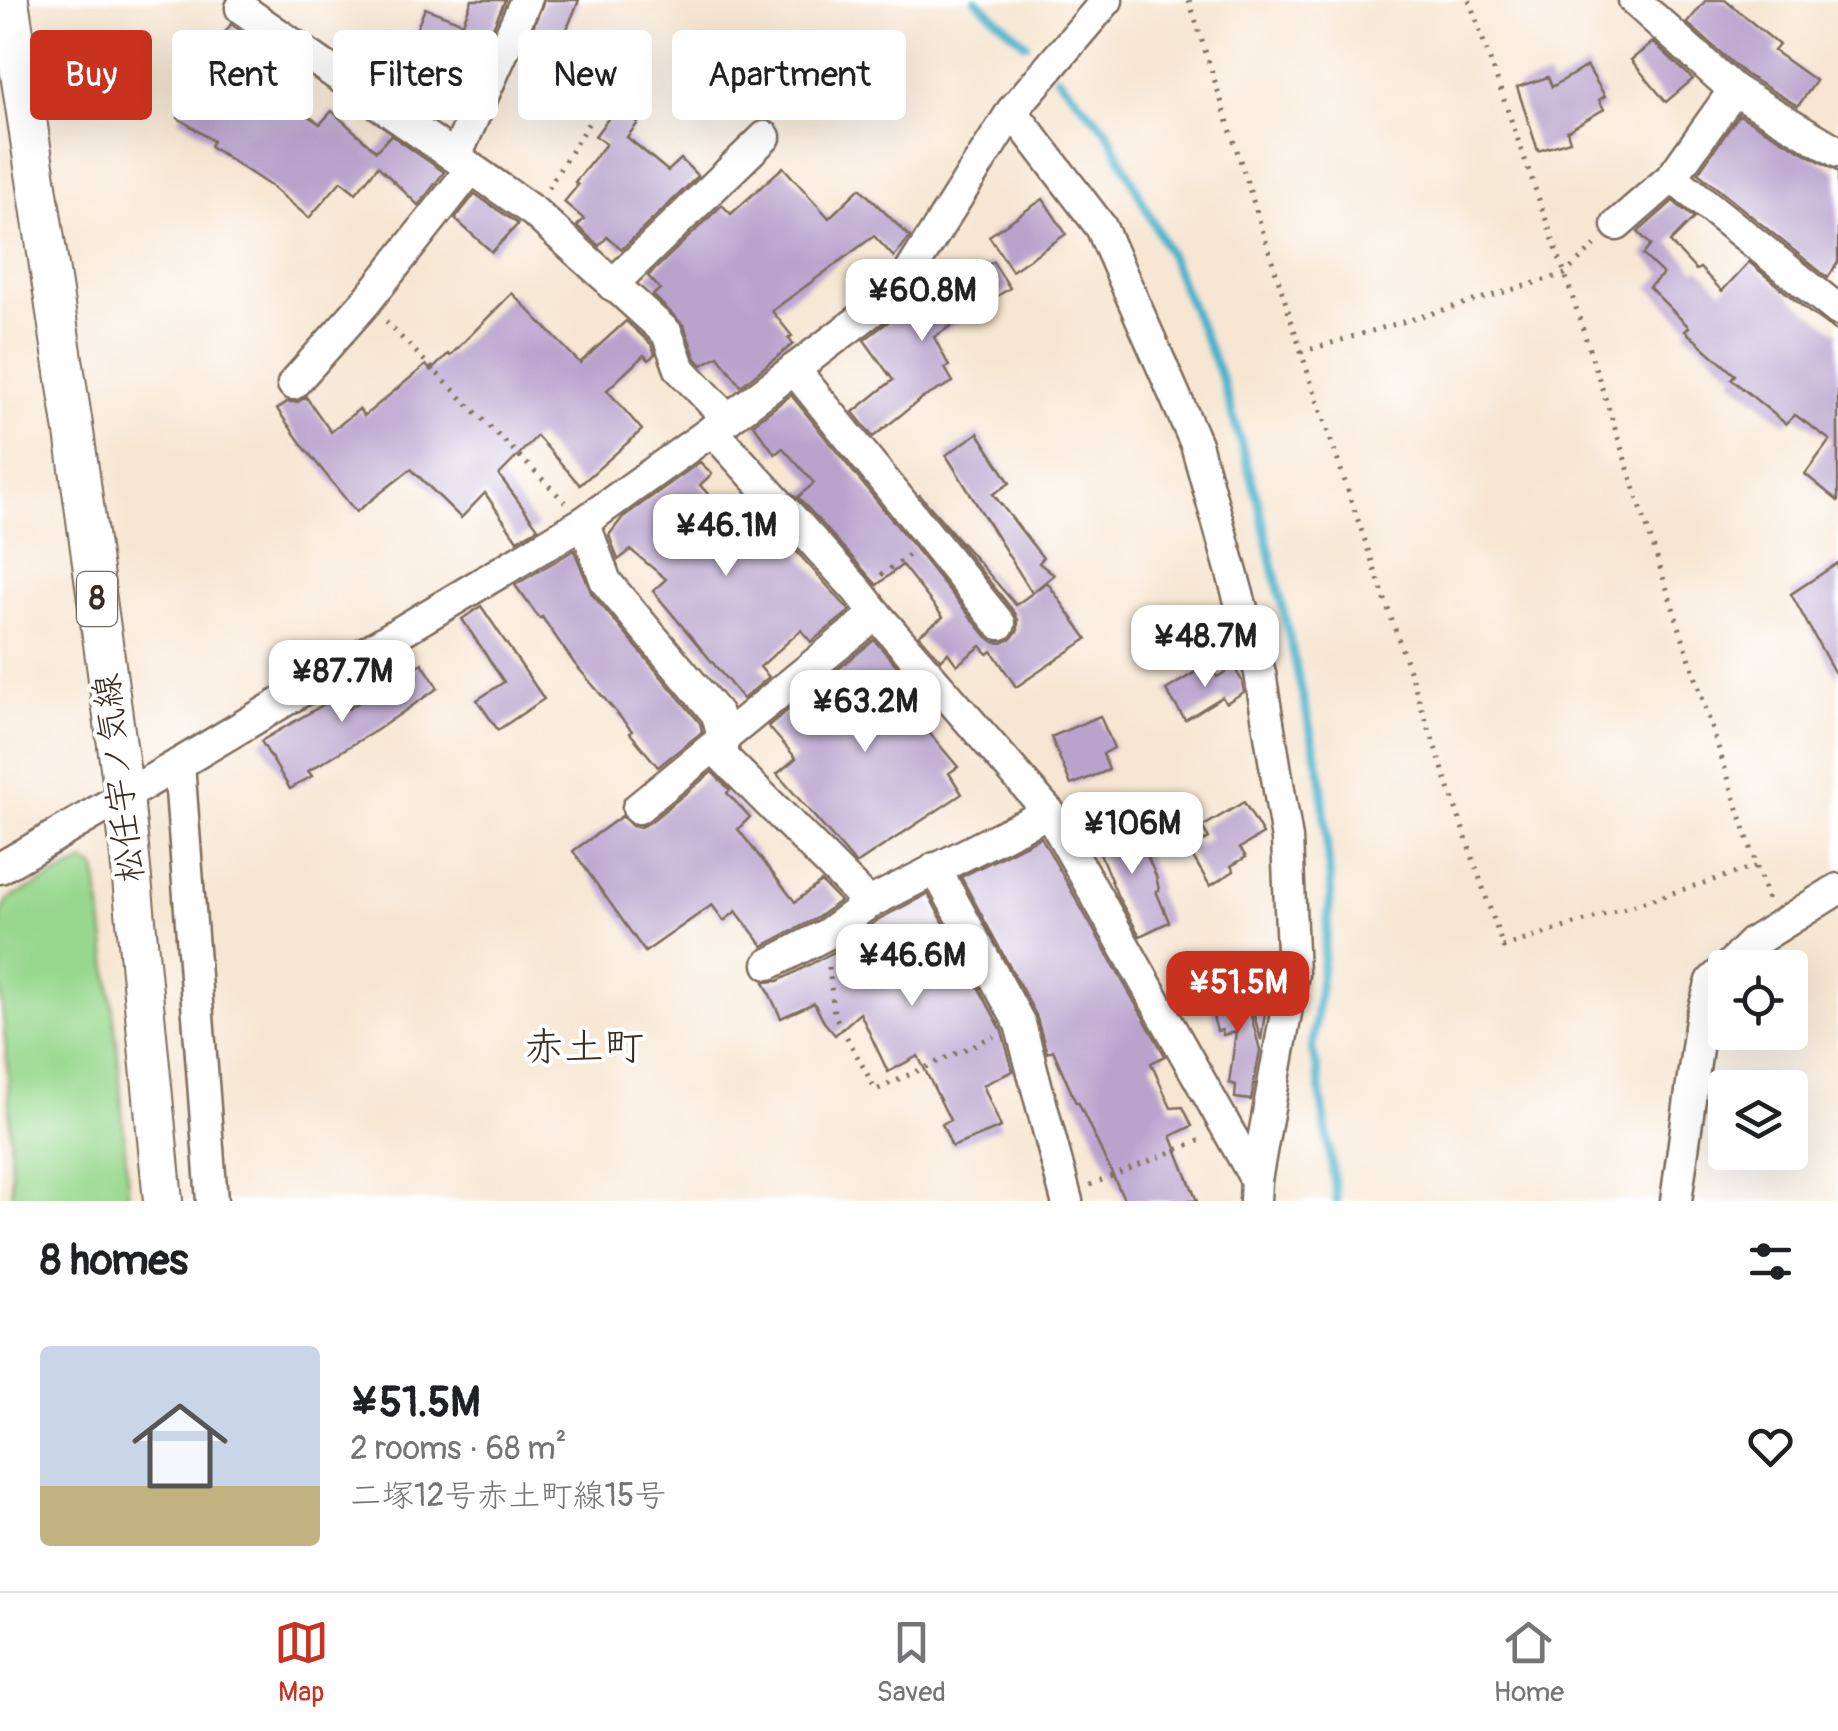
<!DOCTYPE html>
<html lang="en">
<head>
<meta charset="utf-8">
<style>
  :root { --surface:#fff; --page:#f6f6f6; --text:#202124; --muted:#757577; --line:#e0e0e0; --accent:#c8321e }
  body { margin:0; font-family:Pangolin,"Klee One",sans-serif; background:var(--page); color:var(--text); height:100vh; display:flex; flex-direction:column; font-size:38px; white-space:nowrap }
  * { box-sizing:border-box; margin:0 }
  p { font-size:32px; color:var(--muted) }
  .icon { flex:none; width:55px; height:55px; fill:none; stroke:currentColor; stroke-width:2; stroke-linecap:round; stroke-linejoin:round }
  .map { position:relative; height:1201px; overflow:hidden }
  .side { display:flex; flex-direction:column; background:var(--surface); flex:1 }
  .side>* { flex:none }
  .top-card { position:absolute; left:30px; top:30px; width:1000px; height:90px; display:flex; gap:20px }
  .tools { position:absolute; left:1708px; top:950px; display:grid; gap:20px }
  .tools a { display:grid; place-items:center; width:100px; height:100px; border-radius:10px; background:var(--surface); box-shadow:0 10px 40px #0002; font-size:50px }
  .price { position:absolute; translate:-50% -85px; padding:0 22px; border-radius:20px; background:#fff; color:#222; font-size:32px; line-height:65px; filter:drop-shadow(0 2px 5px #0008) }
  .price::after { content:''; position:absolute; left:50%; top:60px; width:30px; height:22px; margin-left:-15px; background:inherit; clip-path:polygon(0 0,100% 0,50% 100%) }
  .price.on { background:var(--accent); color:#fff }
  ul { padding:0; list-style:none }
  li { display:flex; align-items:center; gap:30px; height:250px; padding:0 40px }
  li+li { border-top:2px solid var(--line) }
  li span { display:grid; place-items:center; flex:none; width:280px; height:200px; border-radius:10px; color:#555 }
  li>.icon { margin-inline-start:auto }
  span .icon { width:120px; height:120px; fill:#fffc; stroke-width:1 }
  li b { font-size:42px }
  h2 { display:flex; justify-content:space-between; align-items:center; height:120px; padding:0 40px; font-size:42px }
  .pill { padding:0 35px; border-radius:10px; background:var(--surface); box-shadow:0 10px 40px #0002; font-size:35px; line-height:90px }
  .pill.on { background:var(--accent); color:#fff }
  .tabs { display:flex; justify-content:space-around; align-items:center; height:140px; border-top:2px solid var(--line); background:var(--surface); font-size:28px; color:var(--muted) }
  .tabs a { display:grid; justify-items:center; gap:5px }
  .tabs .on { color:var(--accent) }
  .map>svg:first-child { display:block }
</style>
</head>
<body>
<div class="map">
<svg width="1838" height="1201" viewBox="0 0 1838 1201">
  <rect width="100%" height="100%" fill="#fff"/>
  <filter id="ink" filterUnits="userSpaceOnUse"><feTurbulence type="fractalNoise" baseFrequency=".01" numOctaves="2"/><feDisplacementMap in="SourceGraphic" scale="20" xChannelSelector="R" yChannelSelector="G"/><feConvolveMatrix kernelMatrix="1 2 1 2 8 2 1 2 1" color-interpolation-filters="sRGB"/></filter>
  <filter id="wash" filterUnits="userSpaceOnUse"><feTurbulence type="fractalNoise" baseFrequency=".0048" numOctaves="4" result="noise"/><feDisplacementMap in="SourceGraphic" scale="40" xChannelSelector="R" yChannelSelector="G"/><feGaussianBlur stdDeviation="2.25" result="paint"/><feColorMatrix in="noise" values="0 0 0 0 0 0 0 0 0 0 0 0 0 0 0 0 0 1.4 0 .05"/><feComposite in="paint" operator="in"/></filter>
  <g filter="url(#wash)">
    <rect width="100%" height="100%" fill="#f7e6d1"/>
    <path fill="#98d88e" stroke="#6a8156" stroke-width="2.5" d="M84,862l12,6 21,176 12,157h-117l-4,-128 -8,-88v-68l9,-18z"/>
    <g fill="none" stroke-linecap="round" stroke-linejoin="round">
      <g stroke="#4cb2cb" stroke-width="9">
        <path d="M976,0l50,44"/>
        <path d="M1057,77l50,54 62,123 53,125 37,126 62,271 10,117 -19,157 5,18 20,133"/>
      </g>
    </g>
    <g id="blocks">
      <g fill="#b9a3cd">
        <path d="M472,0h33l-24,55 -7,-3 -21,52 -56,-26 28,-70 38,15z"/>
        <path d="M544,0h35l-25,60 -29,-13z"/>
        <path d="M1706,0h19l54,45 -5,6 42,30 -18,25 -52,-31 -59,-52z"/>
        <path d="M231,24l57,40 -12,18 6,4 -6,8 44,30 12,-13 44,40 15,-16 53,37 -22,29 -4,4 -40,-39 -22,27 -15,-12 -32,37 -37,-31 -62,-41 3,-5 -35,-23 34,-52 -7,-5z"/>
        <path d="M1653,42l40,37 -27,23 -35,-42z"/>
        <path d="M1587,66l18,30 -6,4 5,9 -37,22 3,10 -32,10 -21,-64 31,-10 4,10z"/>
        <path d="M617,107l21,16 -11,14 41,34 13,-12 17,17 -76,73 -15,-12 -8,9 -22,-20 7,-7 -20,-17 14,-17 -3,-3 31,-38 -11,-8z"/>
        <path d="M1739,115l99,57v90l-10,16 -130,-105z"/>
        <path d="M783,167l46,51 31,-30 50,49 -16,20 -20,-21 -102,75 20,25 -4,2 5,6 -52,42 -23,-30 -16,9 -6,-6 -12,-33 -31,-31 7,-6 -12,-13 74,-71 9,9z"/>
        <path d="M475,194l43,30 -26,28 -37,-33z"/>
        <path d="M1043,199l23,35 -54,37 -23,-35z"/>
        <path d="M1673,201l21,17 -24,24 26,28 4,-2 22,23 27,-29 59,49 30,21v169l-33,-27 25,-34 -35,-25 -9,9 -55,-45 4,-4 -50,-44 4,-4 -40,-40 14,-13 -20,-19 8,-10 -13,-13z"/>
        <path d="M993,262l17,26 -76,49 15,29 -4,2 8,14 -32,17 -48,38 -20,-25 40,-32 -29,-40 45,-34 15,-21 15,-9 9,15z"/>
        <path d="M512,293l68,70 46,-42 25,23 4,10 -6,6 -5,-5 -37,35 35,40 -62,55 -43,-49 -38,39 39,53 -21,12 -32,-47 -24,25 -50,-49 -55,43 -53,-66 -26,-37 10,-7h11l8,-5 25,35 28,-23 5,7 62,-51 5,6 17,-17 2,2z"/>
        <path d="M791,395l195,241 8,6 8,1 9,-4 7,-9v-10l-3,-7 -96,-119 97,111 31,-23 40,57 -71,48 -24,-36 -4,3 -7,-8 -24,19 -9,-12 -7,7 -22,-25 24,-18 -41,-52 -25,20 -79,-88 16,-14 -31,-35 -8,6 -22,-30z"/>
        <path d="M978,433l32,50 -17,11 50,64 -4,5 15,12 -22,18 -86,-138z"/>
        <path d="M700,462l12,12 -12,11 50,55 20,-18 80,89 -39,31 -10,-12 -41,37 9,10 -26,22 -90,-108 13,-12 -35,-29 -13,10 -9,-25 14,-18z"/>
        <path d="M574,550l18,44 108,129 2,9 -44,35 -28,-34 2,-2 -58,-68 -32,-46 -2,2 -25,-34z"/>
        <path d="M1838,563v116l-47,-85z"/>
        <path d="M481,606l63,93 -46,31 -21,-30 27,-18 -42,-63z"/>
        <path d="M874,640l39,44 -10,9 27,34 -3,3 31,37 -9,6 13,21 -106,70 -79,-90 19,-16 -28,-32z"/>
        <path d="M422,663l16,25 -61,42 -69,41 4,5 -22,13 -29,-48 79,-46 8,14z"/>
        <path d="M1209,664l8,13 17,-10 8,14 2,11 -18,11 -4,-6 -37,23 -19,-30z"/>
        <path d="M1100,716l14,32 -11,6 6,16 -38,15 -20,-48z"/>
        <path d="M712,772l18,18 -3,3 23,24 -12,12 57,73 26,-20 19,19 -23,17 -54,28 -27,-35 -12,10 -12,-16 -67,47 -72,-101 49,-35 10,10 8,1 9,-4z"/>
        <path d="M1244,802l19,32 -23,14 6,9 -15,9 3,5 -24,15 -21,-36 20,-12 -7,-11z"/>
        <path d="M1131,820l25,56 3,14 -3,1 13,31 -29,14 -22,-39 -24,-58z"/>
        <path d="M1041,837l124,219 -14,7 20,45 12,-1 9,19 -21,10 26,65h-72l-47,-99 -2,1 -23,-53 -6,3 -11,-38 -75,-138z"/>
        <path d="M928,894l74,137 11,40 -30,14 18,42 -49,20 -10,-23 8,-4 -32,-64 -30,16 -28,-59 -25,22 -11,-13 -10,-19 -33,15 -17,-36 14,-1 58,-30 43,-32z"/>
        <path d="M1265,971l4,15 -8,54 -18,-63z"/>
        <path d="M1243,983l2,1 6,23 -2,1 11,42 -9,50 -16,-2 1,-13 -7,-2 7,-51 -13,3 -1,-5 -5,1 -10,-36z"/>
      </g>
    </g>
  </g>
  <g filter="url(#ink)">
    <use href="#blocks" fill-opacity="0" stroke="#7d6c5d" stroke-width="2.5"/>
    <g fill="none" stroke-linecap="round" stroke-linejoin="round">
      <g stroke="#7d6c5d" stroke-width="35">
        <g id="minor">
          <path d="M1634,0l100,90 -62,87 166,133"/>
          <path d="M241,8l293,204 133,121 13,36 48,50"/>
          <path d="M1734,90l104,62"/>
          <path d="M1012,111l89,116 95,217 64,229 27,166 6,135 -37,206 -1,21"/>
          <path d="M456,156l70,-156"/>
          <path d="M1617,225l55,-48"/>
          <path d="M612,285l153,-148"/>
          <path d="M794,369l206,255"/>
          <path d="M293,384l73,-82 105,-133"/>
          <path d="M712,430l146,161 18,23 173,198 207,368"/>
          <path d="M584,522l22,60 111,132 6,24v19l146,146"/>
          <path d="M179,764l33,437"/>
          <path d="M638,808l238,-194"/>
          <path d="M0,868l179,-104 405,-242 144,-103 170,-128 114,-180 95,-111"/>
          <path d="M935,868l85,156 47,177"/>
          <path d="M769,964l58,-30 42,-31 180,-91"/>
          <path d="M1727,968l25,-25 86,-54"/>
          <path d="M1676,1201l25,-182 11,-38 13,-12"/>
        </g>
      </g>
      <g stroke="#7d6c5d" stroke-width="42">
        <path id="major" d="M9,0l65,432 50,364 39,405"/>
      </g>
      <g stroke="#7d6c5d" stroke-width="5" stroke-dasharray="2.5 8" stroke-linecap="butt">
        <path d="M1189,0l119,373 195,574 254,-81"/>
        <path d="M1469,0l96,274 203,627"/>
        <path d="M548,188l43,-69"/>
        <path d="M386,322l179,180"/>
        <path d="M1301,352l264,-78 30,-29"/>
        <path d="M881,575l28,-20"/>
        <path d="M829,967l5,47 42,76 118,-54"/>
        <path d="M1090,1185l111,-45"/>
      </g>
      <use href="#minor" stroke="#fff" stroke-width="30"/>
      <use href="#major" stroke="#fff" stroke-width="38"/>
    </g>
  </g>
  <g text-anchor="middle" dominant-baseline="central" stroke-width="8" stroke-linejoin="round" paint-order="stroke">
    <rect fill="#fff" stroke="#766a62" stroke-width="2.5" x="77" y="572" width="40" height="54" rx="8"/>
    <g font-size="32" font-weight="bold" fill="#3b2a1e">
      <text x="97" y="599">8</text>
    </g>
    <g font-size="35" fill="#3b2a1e" stroke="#fff">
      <text transform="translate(119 778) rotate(-97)">松任宇ノ気線</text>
    </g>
    <g font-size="40" fill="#3b2a1e" stroke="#fff">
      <text x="584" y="1047">赤土町</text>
    </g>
  </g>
</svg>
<div class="tools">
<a><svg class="icon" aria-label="locate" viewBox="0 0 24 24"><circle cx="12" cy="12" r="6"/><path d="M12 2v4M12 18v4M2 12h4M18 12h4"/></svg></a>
<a><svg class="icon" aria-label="layers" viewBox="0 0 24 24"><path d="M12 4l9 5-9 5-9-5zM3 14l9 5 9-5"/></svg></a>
</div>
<b class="price" style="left:922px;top:344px">¥60.8M</b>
<b class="price" style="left:726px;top:579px">¥46.1M</b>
<b class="price" style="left:1205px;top:690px">¥48.7M</b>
<b class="price" style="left:342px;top:725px">¥87.7M</b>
<b class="price" style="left:865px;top:755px">¥63.2M</b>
<b class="price" style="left:1132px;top:877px">¥106M</b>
<b class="price" style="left:912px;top:1009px">¥46.6M</b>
<b class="price on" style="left:1238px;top:1036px">¥51.5M</b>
<div class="top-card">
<a class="pill on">Buy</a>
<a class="pill">Rent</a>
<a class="pill">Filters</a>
<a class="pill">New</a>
<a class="pill">Apartment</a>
</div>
</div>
<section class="side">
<h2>8 homes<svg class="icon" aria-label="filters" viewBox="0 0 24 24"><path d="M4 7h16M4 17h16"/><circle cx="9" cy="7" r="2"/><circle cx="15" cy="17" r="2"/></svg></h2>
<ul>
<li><span style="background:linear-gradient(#c9d6e8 70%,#c2b280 0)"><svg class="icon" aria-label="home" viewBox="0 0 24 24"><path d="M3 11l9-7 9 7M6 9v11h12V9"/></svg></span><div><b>¥51.5M</b><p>2 rooms · 68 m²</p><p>二塚12号赤土町線15号</p></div><svg class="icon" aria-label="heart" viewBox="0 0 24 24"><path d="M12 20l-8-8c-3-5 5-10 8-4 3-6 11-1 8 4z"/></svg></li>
</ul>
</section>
<nav class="tabs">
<a class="on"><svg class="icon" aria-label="map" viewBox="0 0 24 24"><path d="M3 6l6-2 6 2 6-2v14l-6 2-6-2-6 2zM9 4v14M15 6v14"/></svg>Map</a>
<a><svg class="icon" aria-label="saved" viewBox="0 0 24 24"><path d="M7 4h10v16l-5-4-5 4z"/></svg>Saved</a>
<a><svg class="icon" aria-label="home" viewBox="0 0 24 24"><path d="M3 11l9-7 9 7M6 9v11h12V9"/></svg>Home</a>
</nav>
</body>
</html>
